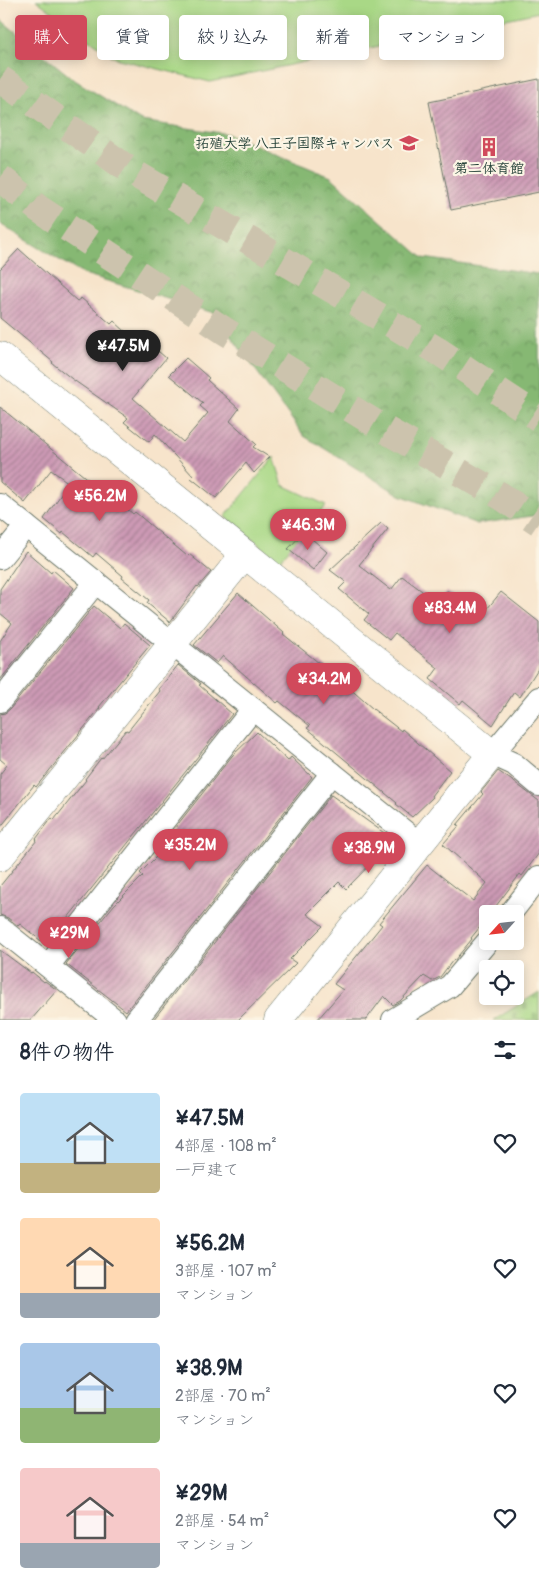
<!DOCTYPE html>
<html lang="ja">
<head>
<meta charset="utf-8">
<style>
  :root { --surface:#fff; --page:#f6f6f7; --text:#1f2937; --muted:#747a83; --accent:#d1495b }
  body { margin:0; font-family:Pangolin,"Klee One",sans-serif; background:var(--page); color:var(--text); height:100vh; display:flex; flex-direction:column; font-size:19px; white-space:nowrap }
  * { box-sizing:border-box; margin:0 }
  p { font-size:16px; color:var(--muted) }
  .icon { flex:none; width:28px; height:28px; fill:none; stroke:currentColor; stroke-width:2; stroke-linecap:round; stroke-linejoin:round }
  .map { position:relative; height:1020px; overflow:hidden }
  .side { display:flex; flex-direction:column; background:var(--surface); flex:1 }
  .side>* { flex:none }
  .guide { position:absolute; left:15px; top:15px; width:510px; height:45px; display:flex; gap:10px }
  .needle { width:32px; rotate:243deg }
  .fabs { position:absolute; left:479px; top:905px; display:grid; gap:10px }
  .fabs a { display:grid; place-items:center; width:45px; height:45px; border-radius:5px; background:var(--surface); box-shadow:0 2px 12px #0003; font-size:25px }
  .price { position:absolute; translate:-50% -42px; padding:0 11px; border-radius:18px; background:var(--accent); color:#fff; font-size:16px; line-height:32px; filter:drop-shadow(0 1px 2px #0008) }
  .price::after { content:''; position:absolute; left:50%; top:30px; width:15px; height:11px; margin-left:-8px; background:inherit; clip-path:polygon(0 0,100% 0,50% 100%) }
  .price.current { background:#222; color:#fff }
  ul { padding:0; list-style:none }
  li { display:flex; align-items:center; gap:15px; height:125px; padding:0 20px }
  li span { display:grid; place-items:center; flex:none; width:140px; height:100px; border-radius:5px; color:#555 }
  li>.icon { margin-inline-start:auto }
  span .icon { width:60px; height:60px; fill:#fffc; stroke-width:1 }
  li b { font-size:21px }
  h2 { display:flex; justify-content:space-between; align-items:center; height:60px; padding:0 20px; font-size:21px }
  .chip { padding:0 18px; border-radius:5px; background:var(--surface); box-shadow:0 2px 12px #0003; font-size:18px; line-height:45px }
  .chip.current { background:var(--accent); color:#fff }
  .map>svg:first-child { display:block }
</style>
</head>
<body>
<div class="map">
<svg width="539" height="1020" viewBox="0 0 539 1020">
  <defs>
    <pattern id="forest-crowns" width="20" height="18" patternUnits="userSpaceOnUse" patternTransform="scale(1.25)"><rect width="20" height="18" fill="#86b873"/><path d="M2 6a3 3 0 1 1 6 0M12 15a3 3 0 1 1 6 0" fill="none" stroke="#6d975f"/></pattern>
    <pattern id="cemetery-stones" width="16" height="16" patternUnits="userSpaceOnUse" patternTransform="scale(1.25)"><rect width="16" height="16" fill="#a9d886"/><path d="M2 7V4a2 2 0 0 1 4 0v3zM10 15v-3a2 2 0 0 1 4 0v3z" fill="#91ba74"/></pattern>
    <pattern id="building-hatch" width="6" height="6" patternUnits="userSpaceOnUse" patternTransform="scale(1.25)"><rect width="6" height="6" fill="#cd9ab5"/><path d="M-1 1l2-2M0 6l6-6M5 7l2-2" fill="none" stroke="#a67f94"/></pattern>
  </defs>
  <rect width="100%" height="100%" fill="#fcf5e5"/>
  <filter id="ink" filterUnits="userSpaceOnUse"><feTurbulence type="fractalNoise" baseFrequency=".02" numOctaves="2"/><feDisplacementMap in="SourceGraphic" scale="10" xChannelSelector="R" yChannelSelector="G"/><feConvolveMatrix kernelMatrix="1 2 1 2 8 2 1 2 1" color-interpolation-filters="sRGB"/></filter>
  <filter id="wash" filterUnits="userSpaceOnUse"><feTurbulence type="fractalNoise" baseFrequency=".0096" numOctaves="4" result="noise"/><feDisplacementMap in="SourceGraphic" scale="20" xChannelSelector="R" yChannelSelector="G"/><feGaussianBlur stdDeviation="1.12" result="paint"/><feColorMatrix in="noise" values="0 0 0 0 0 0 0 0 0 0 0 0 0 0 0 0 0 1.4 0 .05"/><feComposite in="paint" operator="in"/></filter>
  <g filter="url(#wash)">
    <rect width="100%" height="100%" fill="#f7e4cb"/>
    <path fill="url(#forest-crowns)" stroke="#527a54" d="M0,19l73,60 68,42 87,13 103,43 92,81 116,16v241l-62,9 -77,-29 -96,-59 -90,-123 -133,-40 -81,-49z"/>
    <path fill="url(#cemetery-stones)" stroke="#648a5d" d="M539,992v28h-45z"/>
    <g fill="#a9d886" stroke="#648a5d">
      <path d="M36,0h503v12l-329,70 -95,-24z"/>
      <path d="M274,457l9,28 43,20 -47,56 -54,-44z"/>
    </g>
    <g id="blocks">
      <g fill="url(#building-hatch)">
        <path d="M539,79v113l-88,18 -22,-108z"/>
        <path d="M19,249l58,52 4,-3 30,26 3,-3 24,22 5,-5 23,20 -33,40 50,44 25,-29 -8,-7 3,-3 -34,-28 17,-17 23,20 -2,2 32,29 -9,12 26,23 -3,3 16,10 -15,16 -8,-10 -30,35 -25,-20 2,-2 -38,-42 -6,8 -25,-20 4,-4 -56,-39 -20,-16 1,-1 -53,-44v-49z"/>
        <path d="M0,407l102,84 2,-2 29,25 2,-2 52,44 2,-2 22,18 -13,15 -1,-1 -27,36 -23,-19 2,-3 -27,-22 1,-2 -27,-23 -3,4 -30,-25 -1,2 -18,-15 25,-36 -18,-13 -26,33 -25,-21z"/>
        <path d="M381,523l7,6 -29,36 32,25 11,-14 36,27 9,-12 35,24 19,-23 38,30v45l-19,30 -6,-5 -21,33 -30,-25 -3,4 -30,-25 8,-11 -43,-35 -6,7 -25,-20 5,-6 -30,-25 7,-7 -16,-12z"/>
        <path d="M304,532l23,20 -14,18 -25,-21z"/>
        <path d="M26,551l25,22 2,-3 21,18 -74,92v-39l12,-18 -12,-10v-24z"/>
        <path d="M238,593l46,40 -1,1 36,29 1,-1 53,47 28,22 1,-2 48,42 -19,25 2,1 -21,20 -16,-13 1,-1 -90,-75 3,-2 -31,-25 -2,2 -54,-47 -6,7 -23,-18z"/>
        <path d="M94,606l26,22 4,-5 26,22 -51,62 1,1 -42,52 -22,27 -2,-2 -34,43v-54l7,-9 -7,-6v-45l5,-1 5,-4z"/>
        <path d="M178,665l23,19 -2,1 33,29 -186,231 -26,-21 -2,2 -10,-8 -8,-3v-29l37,-46 -1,-1 16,-21 2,2 32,-40 -1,-1 16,-21 1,1 24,-29 2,1 32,-40 -1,-2z"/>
        <path d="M257,732l31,29 3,-4 21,20 -186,234 -60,-47 48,-59 29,-29 -3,-3 27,-27 -4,-3 69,-87z"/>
        <path d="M498,771l16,11 25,19v52l-17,23 -2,-2 -30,40h-2v3l-17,21 1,1 -18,22 -1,-1 -13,17 -8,4 -8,-5 -24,25 -7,4 -9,-9 -18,24h-49l26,-30 -9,-6 48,-59 -3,-2 48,-58 46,36 14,-18 -44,-39 16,-18 -2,-1 26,-31 -2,-2z"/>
        <path d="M331,795l63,45 -48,49 -7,-7 -32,32 16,12 -33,33 6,4 -58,57h-85z"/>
        <path d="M0,950l31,23 1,-1 12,10 1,-1 12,9 -26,30h-31z"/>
      </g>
    </g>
  </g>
  <g filter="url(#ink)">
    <use href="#blocks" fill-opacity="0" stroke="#6b7769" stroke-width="1"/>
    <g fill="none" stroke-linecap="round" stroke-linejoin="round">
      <g stroke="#ccc3ad" stroke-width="28" stroke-dasharray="28 14" stroke-linecap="butt">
        <path d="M0,79l132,93 306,179 101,67"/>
        <path d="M0,178l39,31 186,122 161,99 115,66 38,26"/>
      </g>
      <g stroke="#6b7769" stroke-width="24">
        <g id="minor">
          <path d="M0,505l420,339"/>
          <path d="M0,558l26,-32"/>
          <path d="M539,698l-47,56 22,10 25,21"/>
          <path d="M0,701l96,-119"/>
          <path d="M510,914l29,-37"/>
          <path d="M0,928l115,92"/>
          <path d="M48,966l205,-257"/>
          <path d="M136,1020l196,-247"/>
          <path d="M393,1020l57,-34 38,-45"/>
        </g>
      </g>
      <g stroke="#6b7769" stroke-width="29">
        <g id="tertiary">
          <path d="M0,356l492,398 -214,266"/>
          <path d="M0,857l245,-303"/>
        </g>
      </g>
      <use href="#minor" stroke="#fff" stroke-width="22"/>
      <use href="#tertiary" stroke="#fff" stroke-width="28"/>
    </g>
  </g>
  <defs>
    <g id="university-bare" transform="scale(1.5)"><path d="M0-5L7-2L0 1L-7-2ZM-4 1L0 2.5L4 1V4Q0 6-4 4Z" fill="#d1495b" stroke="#fcf5e5" stroke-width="2.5" paint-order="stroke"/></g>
    <g id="building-bare" transform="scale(1.5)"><path d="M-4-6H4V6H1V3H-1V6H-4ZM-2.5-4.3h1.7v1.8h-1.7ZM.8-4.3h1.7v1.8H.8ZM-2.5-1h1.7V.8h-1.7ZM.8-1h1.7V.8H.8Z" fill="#d1495b" stroke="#fcf5e5" stroke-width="2.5" paint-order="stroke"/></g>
  </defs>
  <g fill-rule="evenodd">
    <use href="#university-bare" x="409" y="143"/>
    <use href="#building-bare" x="489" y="147"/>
  </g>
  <g text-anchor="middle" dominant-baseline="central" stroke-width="4.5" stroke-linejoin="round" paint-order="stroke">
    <g font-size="14" font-weight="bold" fill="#1f3d34" stroke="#fcf5e5" text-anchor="end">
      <text x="394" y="143">拓殖大学 八王子国際キャンパス</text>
      <text x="489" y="168" text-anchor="middle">第二体育館</text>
    </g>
  </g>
</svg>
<div class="fabs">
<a><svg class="needle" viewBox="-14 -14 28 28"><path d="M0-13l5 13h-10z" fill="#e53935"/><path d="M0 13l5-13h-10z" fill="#747a83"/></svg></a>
<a><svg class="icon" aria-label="locate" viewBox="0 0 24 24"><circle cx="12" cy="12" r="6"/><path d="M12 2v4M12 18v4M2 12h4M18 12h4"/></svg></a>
</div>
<b class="price current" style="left:123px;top:372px">¥47.5M</b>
<b class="price" style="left:100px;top:522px">¥56.2M</b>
<b class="price" style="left:308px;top:551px">¥46.3M</b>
<b class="price" style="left:450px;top:634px">¥83.4M</b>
<b class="price" style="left:324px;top:705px">¥34.2M</b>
<b class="price" style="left:190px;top:871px">¥35.2M</b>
<b class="price" style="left:369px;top:874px">¥38.9M</b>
<b class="price" style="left:69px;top:959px">¥29M</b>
<div class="guide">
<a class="chip current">購入</a>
<a class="chip">賃貸</a>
<a class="chip">絞り込み</a>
<a class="chip">新着</a>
<a class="chip">マンション</a>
</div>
</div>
<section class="side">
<h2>8件の物件<svg class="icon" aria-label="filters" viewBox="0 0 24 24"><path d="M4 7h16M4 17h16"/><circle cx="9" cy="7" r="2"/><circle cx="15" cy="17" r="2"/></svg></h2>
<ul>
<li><span style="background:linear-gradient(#bfe0f5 70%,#c2b280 0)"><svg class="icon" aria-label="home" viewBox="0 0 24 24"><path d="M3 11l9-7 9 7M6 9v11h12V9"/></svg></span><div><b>¥47.5M</b><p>4部屋 · 108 m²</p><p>一戸建て</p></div><svg class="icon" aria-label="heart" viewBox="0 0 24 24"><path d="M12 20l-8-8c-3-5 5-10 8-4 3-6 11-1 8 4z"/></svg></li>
<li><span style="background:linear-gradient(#ffd9b3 75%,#9aa5b1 0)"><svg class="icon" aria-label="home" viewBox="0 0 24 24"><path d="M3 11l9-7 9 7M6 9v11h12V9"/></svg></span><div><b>¥56.2M</b><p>3部屋 · 107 m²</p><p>マンション</p></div><svg class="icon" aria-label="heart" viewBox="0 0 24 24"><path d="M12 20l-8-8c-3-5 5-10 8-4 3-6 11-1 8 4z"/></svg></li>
<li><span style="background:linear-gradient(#a9c7e8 65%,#8fb573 0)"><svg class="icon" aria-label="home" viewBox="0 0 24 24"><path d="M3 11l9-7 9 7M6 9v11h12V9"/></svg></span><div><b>¥38.9M</b><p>2部屋 · 70 m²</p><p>マンション</p></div><svg class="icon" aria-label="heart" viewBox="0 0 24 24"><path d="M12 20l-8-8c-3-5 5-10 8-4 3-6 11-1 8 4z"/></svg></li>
<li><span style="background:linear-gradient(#f6c9c9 75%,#9aa5b1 0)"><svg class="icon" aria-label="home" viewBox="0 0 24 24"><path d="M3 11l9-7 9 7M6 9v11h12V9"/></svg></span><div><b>¥29M</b><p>2部屋 · 54 m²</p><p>マンション</p></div><svg class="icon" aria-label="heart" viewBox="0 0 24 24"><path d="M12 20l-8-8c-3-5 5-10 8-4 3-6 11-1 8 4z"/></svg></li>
</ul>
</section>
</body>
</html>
